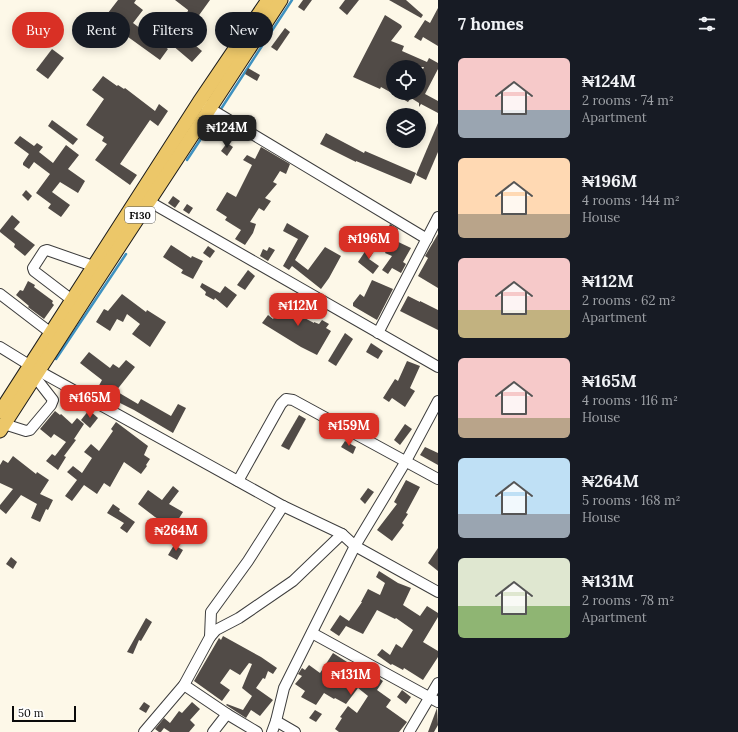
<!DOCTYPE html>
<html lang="en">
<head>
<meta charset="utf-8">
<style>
  :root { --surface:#171b24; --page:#242831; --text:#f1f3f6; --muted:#9ea1a6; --accent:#d93025 }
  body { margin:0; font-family:Lora,serif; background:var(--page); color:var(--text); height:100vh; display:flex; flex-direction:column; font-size:15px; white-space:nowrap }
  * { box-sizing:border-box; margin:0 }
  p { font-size:13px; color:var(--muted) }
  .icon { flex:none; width:22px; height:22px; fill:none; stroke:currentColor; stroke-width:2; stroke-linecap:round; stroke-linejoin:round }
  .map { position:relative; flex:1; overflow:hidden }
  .side { display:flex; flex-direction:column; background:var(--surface); width:300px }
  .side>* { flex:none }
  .hud { position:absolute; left:12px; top:12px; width:366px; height:36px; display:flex; gap:8px }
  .buttons { position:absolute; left:386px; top:60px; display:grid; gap:8px }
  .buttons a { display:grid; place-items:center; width:40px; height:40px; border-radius:50%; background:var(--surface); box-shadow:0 2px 10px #0003; font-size:20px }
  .scale { position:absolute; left:12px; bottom:10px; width:64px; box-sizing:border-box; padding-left:4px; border:2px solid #0a0a0a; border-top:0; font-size:11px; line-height:14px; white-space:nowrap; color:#0a0a0a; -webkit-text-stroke:3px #fff; paint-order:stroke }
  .price { position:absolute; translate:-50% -34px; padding:0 9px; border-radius:8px; background:var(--accent); color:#fff; font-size:13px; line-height:26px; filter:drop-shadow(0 1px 2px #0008) }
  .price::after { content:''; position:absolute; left:50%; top:24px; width:12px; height:9px; margin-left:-6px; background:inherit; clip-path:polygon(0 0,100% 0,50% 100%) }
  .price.current { background:#222; color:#fff }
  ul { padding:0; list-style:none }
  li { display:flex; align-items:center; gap:12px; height:100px; padding:0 20px }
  li span { display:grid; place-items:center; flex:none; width:112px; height:80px; border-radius:6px; color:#555 }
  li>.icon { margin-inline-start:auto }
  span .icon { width:48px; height:48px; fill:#fffc; stroke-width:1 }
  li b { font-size:17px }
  h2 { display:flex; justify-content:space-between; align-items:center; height:48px; padding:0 20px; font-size:17px }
  .pill { padding:0 14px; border-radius:18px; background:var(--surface); box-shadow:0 2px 10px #0003; font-size:14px; line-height:36px }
  .pill.current { background:var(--accent); color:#fff }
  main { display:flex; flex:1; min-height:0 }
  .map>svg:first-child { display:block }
</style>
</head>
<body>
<main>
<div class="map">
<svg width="438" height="732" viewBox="0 0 438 732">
  <rect width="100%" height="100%" fill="#fdf8e8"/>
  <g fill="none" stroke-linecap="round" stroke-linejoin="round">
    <g stroke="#3f92c0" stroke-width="2.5">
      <path d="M219,112l73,-112"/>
      <path d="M187,160l29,-44"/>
      <path d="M56,359l70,-105"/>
    </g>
  </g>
  <g fill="#514b47" fill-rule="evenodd">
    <path d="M118,0h18l-2,3 9,7 -10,13 35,26 -8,11 -43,-31 -2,3 -14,-10z"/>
    <path d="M175,0h35l-13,18 -3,-2 -10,12 3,3 -4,4 19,16 -10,11 -20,-17 5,-7 -7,-5 18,-22v-1z"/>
    <path d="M303,0h9l-8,11 -6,-4z"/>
    <path d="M345,0h14l-12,15 -8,-7z"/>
    <path d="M389,0h17l17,15 -2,3z"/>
    <path d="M438,8v38l-15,-9 -2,4 -7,-4 11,-17 5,3z"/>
    <path d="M385,15l16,10 1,2 -11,14 13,5 -2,5 25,11 2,-4 9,5v6l-13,25 13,7v12l-17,-9 -2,3v-4l-8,-5 -3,4 -27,-15 -1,2 -27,-12zM393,67h31l-5,11v15h-26v-14l-3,-2 3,-6z"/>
    <path d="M285,28l5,4 -13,19 -6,-4z"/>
    <path d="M52,49l12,9 -16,21 -12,-9z"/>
    <path d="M248,68l12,7 -3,6 -12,-7z"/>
    <path d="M103,76l14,10 1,-1 6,4 1,-1 30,23 4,-7 9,7 -10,15 -8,-6 -30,44 17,11 -7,10 -35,-25 12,-16 -5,-3 2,-4 -18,-12 18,-26 -12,-9z"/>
    <path d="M52,120l26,19 -5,6 -25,-19z"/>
    <path d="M438,123v29l-12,28 -10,-5z"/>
    <path d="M326,133l38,20 1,-2 51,22 -5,11 -55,-23v1l-36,-18z"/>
    <path d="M20,136l14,10 3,-3 6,4 -4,5 14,11 13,-18 13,10 -11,14 17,12 -7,12 -18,-11 -8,10 18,13 -9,12 -13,-9 3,-4 -15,-11 14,-19 -16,-12 -5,7 -6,-4v-2l6,-9 -15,-11z"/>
    <path d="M227,143l6,4 -6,9 -6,-5z"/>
    <path d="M261,147l29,17 -4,10 -6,-3 -7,11 4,2 -12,14 6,3 -7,10 -5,-3 -9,14 6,2 -3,9 -8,12 -10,-6 6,-9 -16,-10 2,-3 -11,-7 11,-18 9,5 16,-32 -9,-5 4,-5 8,4z"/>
    <path d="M26,190l6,6 -4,5 -6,-6z"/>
    <path d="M173,196l7,5 -5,7 -7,-5z"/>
    <path d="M187,204l6,4 -4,6 -6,-4z"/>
    <path d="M12,215l8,7 -6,7 21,16 -10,11 -11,-9 1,-3 -15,-12v-2z"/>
    <path d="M287,223l22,13 -14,24 13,10 17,-23 16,9 -12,22 -8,11 -29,-23 -3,4 -6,-4 15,-27 -15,-8z"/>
    <path d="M390,224l8,5 -3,6 -8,-4z"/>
    <path d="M438,234v54l-20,-12 10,-18 -3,-2 3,-5z"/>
    <path d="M392,239l19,9 -8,14 3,2 -5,9 -9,-5 -4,6 -6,-4 10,-14 -7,-3z"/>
    <path d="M370,244l6,4 -7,11 10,7 -6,8 -15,-12z"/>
    <path d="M171,245l20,13 1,-2 11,5 -10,18 -12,-6 2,-3 -20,-13z"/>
    <path d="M208,246l7,5 -5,7 -7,-5z"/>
    <path d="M269,247l6,3 -7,11 -8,-5 3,-7 4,2z"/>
    <path d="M248,270l7,6 -10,14 -8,-5z"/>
    <path d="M372,280l21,9 -16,31 -24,-14v-3l7,-9 4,3z"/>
    <path d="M28,281l7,4 -1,2 19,14 -1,2 2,2 -10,14 -16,-12 1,-1 -13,-11 4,-5 3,1z"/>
    <path d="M202,283l18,10 5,-7 12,9 -10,13 -12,-10 -1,2 -9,-5 1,-3 -6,-5z"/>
    <path d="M122,294l24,18 1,-2 19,12 -16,25 -18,-13 8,-10 -13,-10 -4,8 -6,-3 -7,12 -14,-9 8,-13 4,2z"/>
    <path d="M290,295l14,9 -7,10 17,9v-1l5,2 3,-4 7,4 -3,4 5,3 -14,24 -16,-8 -39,-24 6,-8 5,4z"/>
    <path d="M408,296l12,6v-1l18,9v20l-38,-19z"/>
    <path d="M345,333l8,6 -17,27 -8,-5z"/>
    <path d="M371,343l12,8 -5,8 -12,-7z"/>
    <path d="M89,352l21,16 3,-4 6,4 7,-8 9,7 -19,24 22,13 3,-5 30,17 7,-12 8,4 -13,25 -39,-23 -38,-19 6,-11 -22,-17z"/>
    <path d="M407,361l13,5 -10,22 5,3 -10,16 -13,-9 -3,4 -6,-4 12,-19 3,2z"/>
    <path d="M89,410l9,8 -8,10 -9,-8z"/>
    <path d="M55,411l5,4 1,-1 11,10 5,-6 7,6 -10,15 2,1 -12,16 2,1 -8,13 -12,-9 6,-7 3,2 11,-14 -12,-8 -3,4 -11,-9z"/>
    <path d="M299,415l7,4 -17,31 -8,-4z"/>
    <path d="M116,422l32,24 -4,9 6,4 -4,6 1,1 -6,8 -17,-12 -14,25 -6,-4 -7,11 -13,-9 -12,16 -7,-5 12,-16 -10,-8 6,-6 9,7 10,-15 -8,-6 7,-8 8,7 14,-20 -2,-2z"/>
    <path d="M405,424l7,5 -12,16 -6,-5z"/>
    <path d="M345,441l11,6 -3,7 -12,-7z"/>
    <path d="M425,447l13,6v12l-18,-10z"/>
    <path d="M13,456l23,18 1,-2 12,8 -9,14 13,6 -5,10 -2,-1 -6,13 -9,-4 6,-14 -16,-9 -15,19 -6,-5v-4l13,-16 -13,-6v-18l3,-5 5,3z"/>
    <path d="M406,480l14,7 -14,26 2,1 -6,9 2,2 -12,16 -15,-11 20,-26 -3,-2z"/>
    <path d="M173,486l6,5 -10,13 14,8 -10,16 -18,-11 -17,-13 10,-14 14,10z"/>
    <path d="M368,488l6,4 -9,12 -5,-5z"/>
    <path d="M113,504l7,5 -1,2 16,11 -8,11 -7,-5 4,-5 -17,-10z"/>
    <path d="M174,545l9,5 -6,10 -9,-5z"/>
    <path d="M438,548v23l-10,-8z"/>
    <path d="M11,557l6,5 -4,7 -7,-5z"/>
    <path d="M379,571l19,12 13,5 -8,17 17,11 7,-10 11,7v4l-15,25 15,9v6l-15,23 -19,-12 -1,2 -11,-6 -1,1 -14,-10 5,-6 8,6 6,-11 6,4 11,-18 -17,-12 -1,1 -18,-9 -14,24 -17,-8 -7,10 -9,-6 10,-15 9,6 13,-19h-1l7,-13 12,6 5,-12 -9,-6z"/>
    <path d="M146,618l6,4 -11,19 -2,-1 -6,14 -6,-2z"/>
    <path d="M223,636l38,21 16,11 -4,6 -5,-3 -3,8 -2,-1 -7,10 17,12 -13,16 -9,-6 -5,8 -20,-13 1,-1 16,6 9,-14 -10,-8 10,-24 -3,-1 -9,12 -10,-6 -10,14 10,7 -8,11 -28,-20 25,-43 2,2z"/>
    <path d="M333,653l22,14 1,-2 13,10 2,-3 2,2 10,7 -6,9 14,10 -5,7 21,15 -8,10h-60l-4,-3 7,-11 -2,-1 8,-11 9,7 11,-17 -10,-8 -12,16 -11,-6 -1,1 -10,-6 -8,12 -15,-8 4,-6 -10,-7 7,-8 -4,-2 4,-6 3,2 4,-5 11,8z"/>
    <path d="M402,690l9,7 -5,7 -9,-7z"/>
    <path d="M144,702l6,4 -4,7 -7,-4z"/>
    <path d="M192,702l8,7 -10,11 5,5 -6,7h-19l-6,-4 -3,4h-2l-4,-3 9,-11 6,5 9,-12 3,2z"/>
    <path d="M437,708l1,17 -4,7h-6z"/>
    <path d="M315,710l7,4 -6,8 -7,-4z"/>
  </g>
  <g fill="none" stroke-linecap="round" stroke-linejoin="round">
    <g stroke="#3d3d3d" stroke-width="12">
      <g id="minor">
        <path d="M204,105l223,134"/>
        <path d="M143,198l295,169"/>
        <path d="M0,294l51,39"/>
        <path d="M72,300l-38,-29 -1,-3 11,-17 3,-1 46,16"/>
        <path d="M378,333l60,-116"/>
        <path d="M0,347l39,24 244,135 59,28 13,12 83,46"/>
        <path d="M4,424l22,7 4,-1 21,-25 2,-5 -18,-23"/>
        <path d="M238,481l43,-77 5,-5 7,1 145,79"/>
        <path d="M312,633l126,69"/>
        <path d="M210,637l6,-7 23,-12 54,-37 49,-47"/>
        <path d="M184,685l43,29 30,18"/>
        <path d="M276,721l19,11"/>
        <path d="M144,732l40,-47 26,-48 1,-25 37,-51 35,-55"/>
        <path d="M213,732l14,-18"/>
        <path d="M272,732l4,-11 8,-33 71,-142 51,-85 32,-60"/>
        <path d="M409,732l29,-49"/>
      </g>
    </g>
    <g stroke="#1b1b1b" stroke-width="15">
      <g id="major">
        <path d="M0,412l199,-310 69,-102"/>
        <path d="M0,431l89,-138 192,-293"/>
      </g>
    </g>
    <use href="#minor" stroke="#fff" stroke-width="10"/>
    <use href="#major" stroke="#ecc769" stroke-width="13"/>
  </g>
  <g text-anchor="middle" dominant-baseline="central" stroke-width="4" stroke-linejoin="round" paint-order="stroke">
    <rect fill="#fff" stroke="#545454" stroke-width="1" x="125" y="207" width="30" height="16" rx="3"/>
    <g font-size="10" font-weight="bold" fill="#0a0a0a">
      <text x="140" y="215">F130</text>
    </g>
  </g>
</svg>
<div class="buttons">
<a><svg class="icon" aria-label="locate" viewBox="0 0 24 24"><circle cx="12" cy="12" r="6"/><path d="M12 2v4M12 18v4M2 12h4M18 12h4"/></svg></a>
<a><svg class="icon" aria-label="layers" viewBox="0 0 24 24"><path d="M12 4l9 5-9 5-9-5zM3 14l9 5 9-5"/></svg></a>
</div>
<div class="scale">50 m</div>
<b class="price current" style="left:227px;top:149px">₦124M</b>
<b class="price" style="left:369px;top:260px">₦196M</b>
<b class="price" style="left:298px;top:327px">₦112M</b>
<b class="price" style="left:90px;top:419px">₦165M</b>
<b class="price" style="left:349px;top:447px">₦159M</b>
<b class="price" style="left:176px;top:552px">₦264M</b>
<b class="price" style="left:351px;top:696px">₦131M</b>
<div class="hud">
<a class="pill current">Buy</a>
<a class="pill">Rent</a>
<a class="pill">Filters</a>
<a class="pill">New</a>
</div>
</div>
<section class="side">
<h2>7 homes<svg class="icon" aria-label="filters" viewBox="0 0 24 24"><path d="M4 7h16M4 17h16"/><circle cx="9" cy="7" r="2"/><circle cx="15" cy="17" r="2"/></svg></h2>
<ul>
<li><span style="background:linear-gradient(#f6c9c9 65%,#9aa5b1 0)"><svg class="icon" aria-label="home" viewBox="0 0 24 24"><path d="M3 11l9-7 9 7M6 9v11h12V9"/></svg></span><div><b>₦124M</b><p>2 rooms · 74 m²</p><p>Apartment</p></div></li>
<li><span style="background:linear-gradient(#ffd9b3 70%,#b9a48a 0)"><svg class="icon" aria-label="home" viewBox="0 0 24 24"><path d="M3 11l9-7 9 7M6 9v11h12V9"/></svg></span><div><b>₦196M</b><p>4 rooms · 144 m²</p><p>House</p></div></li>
<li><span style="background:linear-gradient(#f6c9c9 65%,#c2b280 0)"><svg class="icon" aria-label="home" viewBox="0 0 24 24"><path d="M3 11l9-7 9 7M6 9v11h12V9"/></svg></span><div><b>₦112M</b><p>2 rooms · 62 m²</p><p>Apartment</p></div></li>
<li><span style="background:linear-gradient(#f6c9c9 75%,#b9a48a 0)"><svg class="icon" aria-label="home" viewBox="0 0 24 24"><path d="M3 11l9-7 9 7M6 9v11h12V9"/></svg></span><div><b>₦165M</b><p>4 rooms · 116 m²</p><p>House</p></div></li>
<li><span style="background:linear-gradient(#bfe0f5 70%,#9aa5b1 0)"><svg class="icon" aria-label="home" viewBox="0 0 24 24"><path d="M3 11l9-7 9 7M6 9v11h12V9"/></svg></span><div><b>₦264M</b><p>5 rooms · 168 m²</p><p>House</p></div></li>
<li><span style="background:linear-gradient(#dfe7d0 60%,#8fb573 0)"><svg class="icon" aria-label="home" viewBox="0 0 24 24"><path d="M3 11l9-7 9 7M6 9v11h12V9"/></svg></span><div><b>₦131M</b><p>2 rooms · 78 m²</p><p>Apartment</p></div></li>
</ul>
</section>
</main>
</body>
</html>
